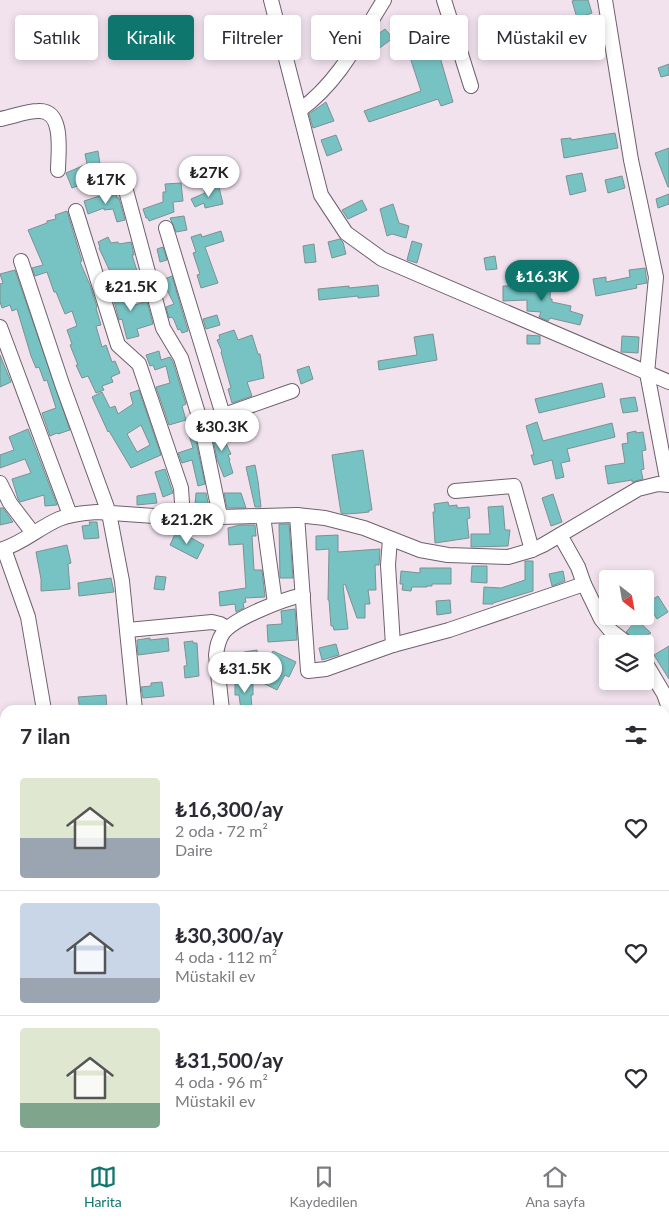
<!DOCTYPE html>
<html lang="tr">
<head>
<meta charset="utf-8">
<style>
  :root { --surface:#fff; --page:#f7f7f7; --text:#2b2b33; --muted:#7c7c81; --line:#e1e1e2; --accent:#0f766e }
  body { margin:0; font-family:Lato,sans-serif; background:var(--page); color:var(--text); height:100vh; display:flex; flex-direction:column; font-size:19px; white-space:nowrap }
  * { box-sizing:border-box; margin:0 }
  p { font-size:16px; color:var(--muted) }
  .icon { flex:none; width:28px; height:28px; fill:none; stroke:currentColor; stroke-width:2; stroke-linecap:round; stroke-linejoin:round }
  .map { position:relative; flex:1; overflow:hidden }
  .sheet { position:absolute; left:0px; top:705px; width:670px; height:446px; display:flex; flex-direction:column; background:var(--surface); border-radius:15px 15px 0 0; box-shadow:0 2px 8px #0003 }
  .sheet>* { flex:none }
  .banner { position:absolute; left:15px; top:15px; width:640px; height:45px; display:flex; gap:10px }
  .needle { width:32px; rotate:149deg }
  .controls { position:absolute; left:599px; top:570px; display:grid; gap:10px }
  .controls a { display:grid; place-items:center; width:55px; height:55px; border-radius:5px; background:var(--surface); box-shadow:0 2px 8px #0003; font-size:25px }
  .price { position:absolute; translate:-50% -42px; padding:0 11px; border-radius:18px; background:#fff; color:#222; font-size:16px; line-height:32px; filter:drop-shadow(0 1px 2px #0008) }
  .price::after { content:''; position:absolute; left:50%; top:30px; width:15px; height:11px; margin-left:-8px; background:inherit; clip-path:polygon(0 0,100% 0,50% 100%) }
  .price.selected { background:var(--accent); color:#fff }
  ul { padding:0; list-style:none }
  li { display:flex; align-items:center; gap:15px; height:125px; padding:0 20px }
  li+li { border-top:1px solid var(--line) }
  li span { display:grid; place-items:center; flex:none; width:140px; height:100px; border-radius:5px; color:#555 }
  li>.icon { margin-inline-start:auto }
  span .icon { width:60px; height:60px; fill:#fffc; stroke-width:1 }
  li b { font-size:21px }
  h2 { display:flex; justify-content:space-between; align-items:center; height:60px; padding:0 20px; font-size:21px }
  .chip { padding:0 18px; border-radius:5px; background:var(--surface); box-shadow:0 2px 8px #0003; font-size:18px; line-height:45px }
  .chip.selected { background:var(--accent); color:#fff }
  .menu { display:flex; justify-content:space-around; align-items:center; height:70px; border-top:1px solid var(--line); background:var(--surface); font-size:14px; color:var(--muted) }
  .menu a { display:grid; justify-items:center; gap:2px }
  .menu .selected { color:var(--accent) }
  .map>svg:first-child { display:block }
</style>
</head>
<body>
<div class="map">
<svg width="669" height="1151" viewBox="0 0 669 1151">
  <rect width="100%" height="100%" fill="#f1e2ee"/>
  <g fill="#77c3c3" stroke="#7d9191" fill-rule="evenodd">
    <path d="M576,0h12l4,13 -15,5 -5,-17z"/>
    <path d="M430,21l1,3h2l2,8 -2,1 20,69 -12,4 -3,-7 -69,23 -5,-11 57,-20 -15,-46 15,-5 -5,-14z"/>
    <path d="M385,29l8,9 -16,12 -7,-10z"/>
    <path d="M669,64v11l-8,2 -3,-9z"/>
    <path d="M326,102l8,19 -21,7 -4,-14z"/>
    <path d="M615,133l3,15 -54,10 -3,-19 10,-1v2z"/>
    <path d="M336,135l6,15 -15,6 -6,-16z"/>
    <path d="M669,148v39h-1l-13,-34z"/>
    <path d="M98,151l2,13 -4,1 3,13 -27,10 -6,-15 21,-9 -2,-10z"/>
    <path d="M582,173l4,18 -16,4 -4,-19z"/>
    <path d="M622,176l3,12 -17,5 -3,-13z"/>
    <path d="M181,183l2,18 -10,1 1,10 -25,9 -1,-3h-2l-3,-9 20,-7v-10h3l-1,-8z"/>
    <path d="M219,187l4,17 -18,4 -1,-5 -9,4 -4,-8 14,-6 -1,-3z"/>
    <path d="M116,193l1,5h2l6,22 -8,2 -4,-13 -9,1v-2l-16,6 -4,-13 19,-6z"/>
    <path d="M669,194v10l-11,4 -2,-9z"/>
    <path d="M362,200l5,10 -19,9 -6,-9z"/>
    <path d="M393,204l6,19 10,3 -3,12 -14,-4 -5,2 -7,-27z"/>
    <path d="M67,211l15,50 -2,1 10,23 7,22 -1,1 5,17 -5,1 6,21 4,-2 6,17 3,-1 5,12 -9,4 2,5 -11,4 2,4 -8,3 -8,-17 -6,2 -6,-13h2l-8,-20 2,-1 -5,-14 10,-4 -5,-15 -7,3 -9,-22h-2l-7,-20 -12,4 -3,-8 11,-3 -15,-35 19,-7v-2l9,-2 -1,-4z"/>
    <path d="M184,216l3,14 -11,2 -6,-14z"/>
    <path d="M221,231l3,10 -19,6 13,36 -17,5 -4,-13 3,-1 -7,-21 3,-1 -5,-15 10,-3 1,3z"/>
    <path d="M108,237l3,6 7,-1 1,2 12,-2 3,13h-2l6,19 -23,8 -16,-34 1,-1 -2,-5z"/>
    <path d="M340,239l3,3 3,12 -14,4 -4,-16z"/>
    <path d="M412,241l10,3 -5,19 -10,-3z"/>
    <path d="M314,244l2,18 -11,1 -2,-17z"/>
    <path d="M163,247l4,13 -7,2 -3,-13z"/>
    <path d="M495,256l2,13 -11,1 -2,-12z"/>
    <path d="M645,268l2,15 -11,2 1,3 -41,8 -3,-17 13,-2v5l24,-5 -1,-7z"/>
    <path d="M15,270l55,160 -12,4 -1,-1 -7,3 -8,-23 14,-5 -9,-28 -3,1 -5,-14 -3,1 -5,-12 -14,-47 -5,2 -2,-6 -8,3 -2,-6v-18l3,-1 -3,-9z"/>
    <path d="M172,276l16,55 -6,2 -2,-4 -2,1 -4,-10 -2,-3 -3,1 -3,-11 8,-3 -12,-24z"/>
    <path d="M541,278l10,1 -1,20h2v3l19,4 -1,5 13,4 -3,10 -30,-7 -2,3 -9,-4 2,-5 -14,-1v-11l-24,1v-15l38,-1z"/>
    <path d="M123,284l9,22 15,-5 6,23 -16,5 2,7 -12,3 -5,-20 -3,1 -8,-31z"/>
    <path d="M378,285l1,11 -21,2v-2l-39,4 -1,-11 31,-3v2z"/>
    <path d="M217,315l3,10 -14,4 -3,-10z"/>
    <path d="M234,330l4,10 14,-5 6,19h2l4,24 -17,4 5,14 -20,7 -4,-14 3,-1 -10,-36 1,-1 -5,-11 3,-1 -1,-4z"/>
    <path d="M433,334l4,26 -58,10 -1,-9 39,-6 -3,-18z"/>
    <path d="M527,335l13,1v8h-13z"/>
    <path d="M622,336l17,1 -1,16 -17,-1z"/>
    <path d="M159,351l2,9 9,-3 3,5 13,42 -4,2 4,14 -17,5 -13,-38 14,-4 -4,-17 -11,4 -2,-5 -3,1 -4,-11z"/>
    <path d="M0,355l11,27 -11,5z"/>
    <path d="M309,366l4,13 -12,5 -4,-14z"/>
    <path d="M602,383l3,14 -66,16 -4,-14z"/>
    <path d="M139,390l22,65 -30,13 -22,-37 -1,1 -16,-35 10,-5 8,16 5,-2 3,8 15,-10 -3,-11zM141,425l9,20 -13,7 -10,-18z"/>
    <path d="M635,397l3,14 -15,2 -3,-14z"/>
    <path d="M245,417l2,7 -11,4 -2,-7z"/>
    <path d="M537,422l6,19 69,-18 3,14 -48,12 3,12 -9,2 3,14 -8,2 -4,-19 -18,5 -3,-10h3l-8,-29z"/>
    <path d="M218,426l4,15 2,-2 7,15 -3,1 2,5h-1l4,13 -9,4 -7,-18 -6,-30z"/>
    <path d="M193,427l12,57 -7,2 -6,-26 -10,3 -4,-10 15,-5 -6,-19z"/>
    <path d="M28,429l2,5 27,71 -12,1 -1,-11 -24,7 -2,-3 -6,-20 19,-6 -6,-14 -25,9v-13l14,-5 -5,-13z"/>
    <path d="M636,431v2l7,-1 3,18 -4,1 2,18 -3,1 2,9 -11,3v-2l-24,4 -3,-18 20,-3 -3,-19 6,-1 -1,-10z"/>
    <path d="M363,450l9,60h-3v2l-9,1 -14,1 -5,-1 -9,-58z"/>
    <path d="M255,465l3,16 3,26h-6l-9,-40z"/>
    <path d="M165,469l8,24 -10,4 -8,-25z"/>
    <path d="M155,493l2,10 -20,2v-9z"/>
    <path d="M196,493h10l3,14 -14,-1z"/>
    <path d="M224,493h17l5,15h-19z"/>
    <path d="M553,494l9,28 -11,4 -9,-28z"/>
    <path d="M448,502l1,4 8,-1v3l12,-1 1,11 -3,1 2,19 -34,5 -2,-31h2l-1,-8z"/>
    <path d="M503,506l2,24h5l-2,16 -37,1v-13h19l-2,-27z"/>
    <path d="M0,508h3l10,14 -13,3z"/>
    <path d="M89,522h8l2,16 -15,1 -2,-13 8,-1z"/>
    <path d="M279,524h10l4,54h-13z"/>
    <path d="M240,525h15l1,11h-4l2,34h8l3,27 -20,1 1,4 -3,1 1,5 -8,4 -1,-8 -15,2 -1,-14 27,-4 -3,-44 -14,1 -1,-17z"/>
    <path d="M177,530l27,15 -7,14 -27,-14z"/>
    <path d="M338,535v17l42,-3 -1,16h-4l1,25h-8l2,14h-5v14h-8l-12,-34 -2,1 5,44 -14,1 -1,-4h-2l-2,-26h-1l1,-51 -13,1v-14z"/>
    <path d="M67,545l4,18 -3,1 2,25 -29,2v-12l-5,-27z"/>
    <path d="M525,561h8v30l-40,12v1h-10l1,-17 17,1 24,-8z"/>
    <path d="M472,566h15v17l-16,-1z"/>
    <path d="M420,568h31v16h-19v2h-5v1h-15l-1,4 -9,-1 1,-6h-3l1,-13 19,2z"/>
    <path d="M563,571l2,10 -13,5 -3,-12z"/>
    <path d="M156,576l10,1 -2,13 -10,-1z"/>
    <path d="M111,578l3,14 -35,4 -1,-13z"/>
    <path d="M658,596l10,16 -11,7 -10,-16z"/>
    <path d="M450,600l1,13 -14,2 -1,-14z"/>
    <path d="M295,609l2,31 -29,2 -1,-17 15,-1 -1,-13z"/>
    <path d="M637,620l14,13 -15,8 -10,-9z"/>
    <path d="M150,638v2l18,-2 1,13 -31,4 -1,-15z"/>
    <path d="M193,641v2h4l2,33 -14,2 -1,-12h3l-3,-24z"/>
    <path d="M336,644l3,11 -17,5 -3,-12z"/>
    <path d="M669,646v33l-15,-24z"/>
    <path d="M257,650l2,14 -14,1 -1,-13z"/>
    <path d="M273,651l23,11 -7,15 -4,-2 -8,15 -14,-7 7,-14 -5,-3z"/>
    <path d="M235,681h18v14h-2l1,15h-11l-2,-15h-4z"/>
    <path d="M162,682l2,14 -21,2 -2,-11 10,-1v-3z"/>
    <path d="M106,695l1,15h-27l-2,-13z"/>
  </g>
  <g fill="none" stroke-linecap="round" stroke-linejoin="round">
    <g stroke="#6e616c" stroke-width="16">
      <g id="minor">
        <path d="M271,0l50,195 25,38 36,26 287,123"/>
        <path d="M444,0l27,86"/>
        <path d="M605,0l26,160 25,117 -9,96 21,111"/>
        <path d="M300,110c39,-28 59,-70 84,-110"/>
        <path d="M0,119c12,-2 26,-8 38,-8 27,-2 20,43 20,59"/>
        <path d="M124,183l39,145 18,30 20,65 19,93"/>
        <path d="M76,211l42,134 21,19 42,124 2,30"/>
        <path d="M166,228l57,187"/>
        <path d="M21,261l41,123 47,129 13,68 13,129"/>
        <path d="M0,327l70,188"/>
        <path d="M201,423l91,-32"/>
        <path d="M0,483l10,20 23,30"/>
        <path d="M455,491l59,-5 18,64"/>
        <path d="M297,515l11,156 18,-2 67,-24 56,-15 135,-46"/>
        <path d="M263,516l12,87"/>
        <path d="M560,535l18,32 6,17 17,35 9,11 18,14"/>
        <path d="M390,539l-2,26 5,80"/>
        <path d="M4,549l24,68 16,93"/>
        <path d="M0,550c22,-6 38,-22 59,-31 12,-5 25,-6 38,-7l86,6 114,-3 28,3 39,10 56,22 28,5 60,2 24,-7 11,-5 95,-56 20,-5 11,1"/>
        <path d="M128,630l84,-8 8,2 7,4"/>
        <path d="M645,662l19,32 5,14"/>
        <path d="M222,710l-6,-55c1,-8 2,-15 7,-22 11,-15 61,-34 80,-38"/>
        <path d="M665,933l4,-6"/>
        <path d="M665,1027l4,-2"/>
        <path d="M0,1029l5,-10"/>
        <path d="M665,1069l4,14"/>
        <path d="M665,1102l4,-12"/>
        <path d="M0,1135l2,16"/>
        <path d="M644,1146l1,5"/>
        <path d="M493,1151v-5"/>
        <path d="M527,1151l7,-5"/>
      </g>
    </g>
    <use href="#minor" stroke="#fff" stroke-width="14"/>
  </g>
</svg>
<div class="controls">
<a><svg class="needle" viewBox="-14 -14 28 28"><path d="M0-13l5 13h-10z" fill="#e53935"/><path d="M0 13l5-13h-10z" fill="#7c7c81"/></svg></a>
<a><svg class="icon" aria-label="layers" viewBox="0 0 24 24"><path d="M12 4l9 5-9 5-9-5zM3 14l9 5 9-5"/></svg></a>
</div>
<b class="price" style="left:209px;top:198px">₺27K</b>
<b class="price" style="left:106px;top:205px">₺17K</b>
<b class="price selected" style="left:542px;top:302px">₺16.3K</b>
<b class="price" style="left:131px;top:312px">₺21.5K</b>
<b class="price" style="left:222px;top:452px">₺30.3K</b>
<b class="price" style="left:187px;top:545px">₺21.2K</b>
<b class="price" style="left:245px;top:694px">₺31.5K</b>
<div class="banner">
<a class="chip">Satılık</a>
<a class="chip selected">Kiralık</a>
<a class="chip">Filtreler</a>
<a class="chip">Yeni</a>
<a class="chip">Daire</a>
<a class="chip">Müstakil ev</a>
</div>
<section class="sheet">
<h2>7 ilan<svg class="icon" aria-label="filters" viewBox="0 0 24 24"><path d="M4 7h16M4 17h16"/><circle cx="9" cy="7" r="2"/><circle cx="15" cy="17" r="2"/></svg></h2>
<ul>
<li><span style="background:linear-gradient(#dfe7d0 60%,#9aa5b1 0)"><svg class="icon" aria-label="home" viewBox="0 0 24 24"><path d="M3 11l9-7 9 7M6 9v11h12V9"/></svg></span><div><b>₺16,300/ay</b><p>2 oda · 72 m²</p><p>Daire</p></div><svg class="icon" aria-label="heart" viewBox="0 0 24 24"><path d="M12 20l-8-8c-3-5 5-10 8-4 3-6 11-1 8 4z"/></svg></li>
<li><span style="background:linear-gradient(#c9d6e8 75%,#9aa5b1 0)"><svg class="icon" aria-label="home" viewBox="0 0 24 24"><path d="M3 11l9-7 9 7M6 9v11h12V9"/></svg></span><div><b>₺30,300/ay</b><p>4 oda · 112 m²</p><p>Müstakil ev</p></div><svg class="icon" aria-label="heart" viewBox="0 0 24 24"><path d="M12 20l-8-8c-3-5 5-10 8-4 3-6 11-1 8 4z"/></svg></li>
<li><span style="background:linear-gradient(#dfe7d0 75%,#7fa58c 0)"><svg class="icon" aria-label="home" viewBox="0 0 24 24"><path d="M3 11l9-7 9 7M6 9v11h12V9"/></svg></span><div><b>₺31,500/ay</b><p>4 oda · 96 m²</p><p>Müstakil ev</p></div><svg class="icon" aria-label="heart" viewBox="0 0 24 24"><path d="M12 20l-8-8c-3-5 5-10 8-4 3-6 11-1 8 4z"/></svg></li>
</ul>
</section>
</div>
<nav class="menu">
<a class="selected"><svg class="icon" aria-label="map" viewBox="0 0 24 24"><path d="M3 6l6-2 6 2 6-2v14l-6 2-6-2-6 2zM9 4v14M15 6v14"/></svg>Harita</a>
<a><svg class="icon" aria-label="saved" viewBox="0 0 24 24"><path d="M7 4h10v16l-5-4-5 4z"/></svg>Kaydedilen</a>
<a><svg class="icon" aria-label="home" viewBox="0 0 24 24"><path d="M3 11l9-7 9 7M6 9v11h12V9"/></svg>Ana sayfa</a>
</nav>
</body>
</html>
